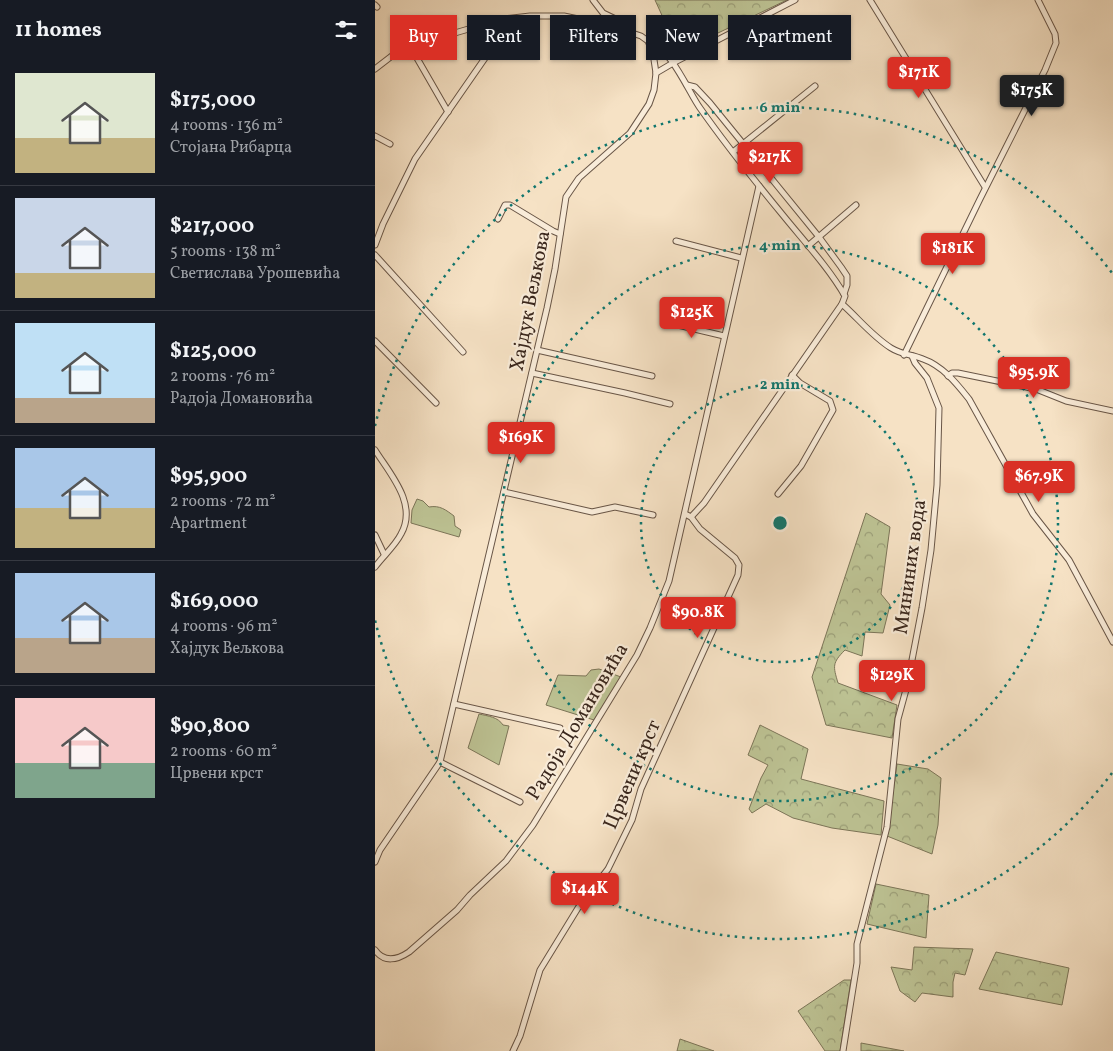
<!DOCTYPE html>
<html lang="en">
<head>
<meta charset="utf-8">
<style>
  :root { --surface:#171b24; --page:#242831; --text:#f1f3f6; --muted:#9ea1a6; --line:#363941; --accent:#d93025 }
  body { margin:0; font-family:Vollkorn,serif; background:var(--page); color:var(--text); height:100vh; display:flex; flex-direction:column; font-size:19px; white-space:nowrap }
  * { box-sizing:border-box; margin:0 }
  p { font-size:16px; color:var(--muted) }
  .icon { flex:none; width:28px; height:28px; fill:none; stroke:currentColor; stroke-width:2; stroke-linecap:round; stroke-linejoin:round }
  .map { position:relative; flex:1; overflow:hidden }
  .details { display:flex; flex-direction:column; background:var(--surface); width:375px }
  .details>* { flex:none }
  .guide { position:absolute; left:15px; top:15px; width:475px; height:45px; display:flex; gap:10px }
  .price { position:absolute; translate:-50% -42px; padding:0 11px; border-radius:5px; background:var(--accent); color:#fff; font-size:16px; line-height:32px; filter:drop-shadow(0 1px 2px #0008) }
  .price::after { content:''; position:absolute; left:50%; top:30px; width:15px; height:11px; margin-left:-8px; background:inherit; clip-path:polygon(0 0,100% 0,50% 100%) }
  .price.active { background:#222; color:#fff }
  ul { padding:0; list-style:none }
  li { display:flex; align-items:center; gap:15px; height:125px; padding:0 15px }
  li+li { border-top:1px solid var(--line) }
  li span { display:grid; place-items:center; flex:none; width:140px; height:100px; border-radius:0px; color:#555 }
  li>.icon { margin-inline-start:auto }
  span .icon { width:60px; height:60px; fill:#fffc; stroke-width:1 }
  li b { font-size:21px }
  h2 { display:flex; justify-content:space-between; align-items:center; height:60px; padding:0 15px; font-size:21px }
  .chip { padding:0 18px; border-radius:0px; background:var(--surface); box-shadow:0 1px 4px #0004; font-size:18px; line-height:45px }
  .chip.active { background:var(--accent); color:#fff }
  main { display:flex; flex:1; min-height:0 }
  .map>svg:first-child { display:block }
</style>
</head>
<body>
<main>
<section class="details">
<h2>11 homes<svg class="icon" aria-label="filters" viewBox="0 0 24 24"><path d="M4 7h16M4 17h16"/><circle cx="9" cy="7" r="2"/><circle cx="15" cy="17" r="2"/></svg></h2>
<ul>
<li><span style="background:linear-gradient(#dfe7d0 65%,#c2b280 0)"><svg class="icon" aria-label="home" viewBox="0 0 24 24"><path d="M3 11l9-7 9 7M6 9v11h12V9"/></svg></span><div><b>$175,000</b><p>4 rooms · 136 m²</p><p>Стојана Рибарца</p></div></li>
<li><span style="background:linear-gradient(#c9d6e8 75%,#c2b280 0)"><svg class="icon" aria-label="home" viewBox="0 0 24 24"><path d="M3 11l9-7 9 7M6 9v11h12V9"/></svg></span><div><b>$217,000</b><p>5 rooms · 138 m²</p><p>Светислава Урошевића</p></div></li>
<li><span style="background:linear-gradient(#bfe0f5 75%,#b9a48a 0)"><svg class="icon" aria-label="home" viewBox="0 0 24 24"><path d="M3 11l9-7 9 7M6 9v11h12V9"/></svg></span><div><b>$125,000</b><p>2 rooms · 76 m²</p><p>Радоја Домановића</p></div></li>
<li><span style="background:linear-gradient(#a9c7e8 60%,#c2b280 0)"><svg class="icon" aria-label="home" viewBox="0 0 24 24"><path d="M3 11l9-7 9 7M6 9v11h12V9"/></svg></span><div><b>$95,900</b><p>2 rooms · 72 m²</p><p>Apartment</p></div></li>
<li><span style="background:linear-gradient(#a9c7e8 65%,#b9a48a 0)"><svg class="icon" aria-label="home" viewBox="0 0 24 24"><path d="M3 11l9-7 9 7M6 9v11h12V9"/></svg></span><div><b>$169,000</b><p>4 rooms · 96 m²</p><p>Хајдук Вељкова</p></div></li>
<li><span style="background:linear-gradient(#f6c9c9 65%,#7fa58c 0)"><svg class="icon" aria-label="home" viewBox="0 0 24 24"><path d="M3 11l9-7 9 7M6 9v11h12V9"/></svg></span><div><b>$90,800</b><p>2 rooms · 60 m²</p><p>Црвени крст</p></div></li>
</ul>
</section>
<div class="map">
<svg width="738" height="1051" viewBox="0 0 738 1051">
  <defs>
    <pattern id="forest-crowns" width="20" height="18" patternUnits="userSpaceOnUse" patternTransform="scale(1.25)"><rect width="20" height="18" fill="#bdc394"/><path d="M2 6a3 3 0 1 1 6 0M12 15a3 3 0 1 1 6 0" fill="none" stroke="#9b9e78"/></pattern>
  </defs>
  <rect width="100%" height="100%" fill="#f6e2c5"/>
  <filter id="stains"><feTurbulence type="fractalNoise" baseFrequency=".004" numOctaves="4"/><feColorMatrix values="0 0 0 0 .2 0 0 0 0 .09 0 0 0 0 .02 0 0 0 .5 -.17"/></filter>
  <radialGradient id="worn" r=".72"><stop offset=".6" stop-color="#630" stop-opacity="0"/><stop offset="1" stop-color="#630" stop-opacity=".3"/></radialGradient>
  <g fill="#bdc394" stroke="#7c7558">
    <path d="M42,499l6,2 6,6c11,-2 17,3 25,9l1,10 6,4 -2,7 -48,-14 1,-13z"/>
    <path d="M224,669l22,8 -27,43 -48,-15 12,-30 28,1 5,-6z"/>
    <path d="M104,714c9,2 19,3 24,11l6,1 -10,39 -31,-17z"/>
  </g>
  <g fill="url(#forest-crowns)" stroke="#7c7558">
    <path d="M280,0h132l-69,33 -5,-10 -38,21z"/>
    <path d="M491,513l24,14 -9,67 9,11 -7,28 -18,-1 -3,24 -17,-6c-13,13 -12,16 -7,33l59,22 -5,33 -66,-13 -14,-48z"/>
    <path d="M385,725l48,24 -7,30 83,22 -3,34 -49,-7 -39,-10 -27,-14 -14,9 -3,-4 12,-31 7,-13 -20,-10z"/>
    <path d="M522,764l31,5 13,9 -3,47 -6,29 -45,-18z"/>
    <path d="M501,884l53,11 -3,43 -59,-14z"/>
    <path d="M539,947l59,2 -8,26 -10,-2 -2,9v15l-31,-4 -7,9 -15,-11 -9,-24 21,3z"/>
    <path d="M621,952l73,16 -7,37 -83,-16z"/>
    <path d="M469,980h7l-11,71h-15l-27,-40z"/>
    <path d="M305,1039l34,12h-37z"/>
    <path d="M486,1043l43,8h-43z"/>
  </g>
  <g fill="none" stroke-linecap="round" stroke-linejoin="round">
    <g stroke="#695647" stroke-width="7">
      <g id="street">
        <path d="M218,0l10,13 25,12 1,7"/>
        <path d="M495,0l115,187"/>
        <path d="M0,5l2,2"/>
        <path d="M275,44c20,2 39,49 50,64 26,37 54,72 82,106 21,26 47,54 63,82l-3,8 -138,199 -13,14"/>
        <path d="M35,46l38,66"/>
        <path d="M0,69l22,-17 13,-6 93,-27 27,-3h34l19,4 46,12 12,4 7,5 5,12 3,20 -2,17 -5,14 -19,29 -51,45 -13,19 -11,72 -8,39 -107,454 -60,88 -5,12"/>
        <path d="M281,73l17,-10 122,-63"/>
        <path d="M312,85l8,2 15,16 109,134 22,30 6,9v9l-3,9"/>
        <path d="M0,136l15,8"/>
        <path d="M358,152l82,-66"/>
        <path d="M123,219l7,-14h5l43,26 7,3"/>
        <path d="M301,241l65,17"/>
        <path d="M0,245l8,-21 32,-65 86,-124 3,-6 -1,-10"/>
        <path d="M433,246l48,-41"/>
        <path d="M0,255l88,97"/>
        <path d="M467,304c16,14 30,32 49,44 11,7 20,6 32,11 20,7 34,25 46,40l64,115 36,46 44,82"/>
        <path d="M290,322l59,14"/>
        <path d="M0,341l61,62"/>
        <path d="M162,350l115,26"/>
        <path d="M529,355l76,-156 65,-129 11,-27 -1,-9 -17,-34"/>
        <path d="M157,373l93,20 45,11"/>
        <path d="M573,376l4,-3h6l78,16 30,12 47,10"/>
        <path d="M0,450c15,24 43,54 26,84 -6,12 -18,22 -26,33"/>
        <path d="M129,492l88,20 23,-5 38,8"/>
        <path d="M403,494l23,-28 32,-56 -3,-9 -30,-18 -8,-8"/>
        <path d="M0,535l9,19"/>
        <path d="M79,704l106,24"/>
        <path d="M65,762l80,40"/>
        <path d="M0,950c9,13 22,10 34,2l48,-42 13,-15 36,-34 27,-36 104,-170 13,-27 19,-47 90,-395"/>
        <path d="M138,1051l7,-15 20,-66 38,-62 30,-39 24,-49 9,-31 97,-214 1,-10 -4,-7 -35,-29 -9,-12 -6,-3"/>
        <path d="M468,1051l14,-88v-19l30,-117 11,-108 9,-33 15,-78 9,-58 6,-65 2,-77 -12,-30 -12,-15 -3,-7"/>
      </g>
    </g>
    <use href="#street" stroke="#f9ecd9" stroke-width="5"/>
  </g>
  <g fill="none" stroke="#0f766e" stroke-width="2.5" stroke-dasharray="2.5 5">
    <circle cx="405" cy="523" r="139"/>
    <circle cx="405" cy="523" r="278"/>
    <path d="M737 773A416 416 0 0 1 0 620M0 426A416 416 0 0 1 737 273"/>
  </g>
  <g text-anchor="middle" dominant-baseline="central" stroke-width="4.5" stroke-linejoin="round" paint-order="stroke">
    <g font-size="20" fill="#3a271d" stroke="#f9ecd9">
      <text transform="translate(156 301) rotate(-79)">Хајдук Вељкова</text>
      <text transform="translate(536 567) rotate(-82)">Мининих вода</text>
      <text transform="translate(203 722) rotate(-59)">Радоја Домановића</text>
      <text transform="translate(258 775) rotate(-67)">Црвени крст</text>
    </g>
  </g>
  <circle cx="405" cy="523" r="8" fill="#0f766e" stroke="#f9ecd9" stroke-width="2.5"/>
  <g font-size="15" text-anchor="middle" font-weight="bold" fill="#0f766e" stroke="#f9ecd9" stroke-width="4.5" stroke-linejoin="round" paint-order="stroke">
    <text x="405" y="112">6 min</text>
    <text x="405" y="250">4 min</text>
    <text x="405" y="389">2 min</text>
  </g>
  <rect width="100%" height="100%" filter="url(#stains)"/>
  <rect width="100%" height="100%" fill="url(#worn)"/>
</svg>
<b class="price" style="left:544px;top:99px">$171K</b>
<b class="price active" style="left:657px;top:117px">$175K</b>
<b class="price" style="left:395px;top:184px">$217K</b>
<b class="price" style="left:578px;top:275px">$181K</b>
<b class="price" style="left:317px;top:339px">$125K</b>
<b class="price" style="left:659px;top:399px">$95.9K</b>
<b class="price" style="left:146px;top:464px">$169K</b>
<b class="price" style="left:664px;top:503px">$67.9K</b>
<b class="price" style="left:323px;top:639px">$90.8K</b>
<b class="price" style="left:517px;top:702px">$129K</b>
<b class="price" style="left:210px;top:915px">$144K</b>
<div class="guide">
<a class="chip active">Buy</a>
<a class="chip">Rent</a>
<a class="chip">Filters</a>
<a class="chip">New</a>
<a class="chip">Apartment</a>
</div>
</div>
</main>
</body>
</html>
